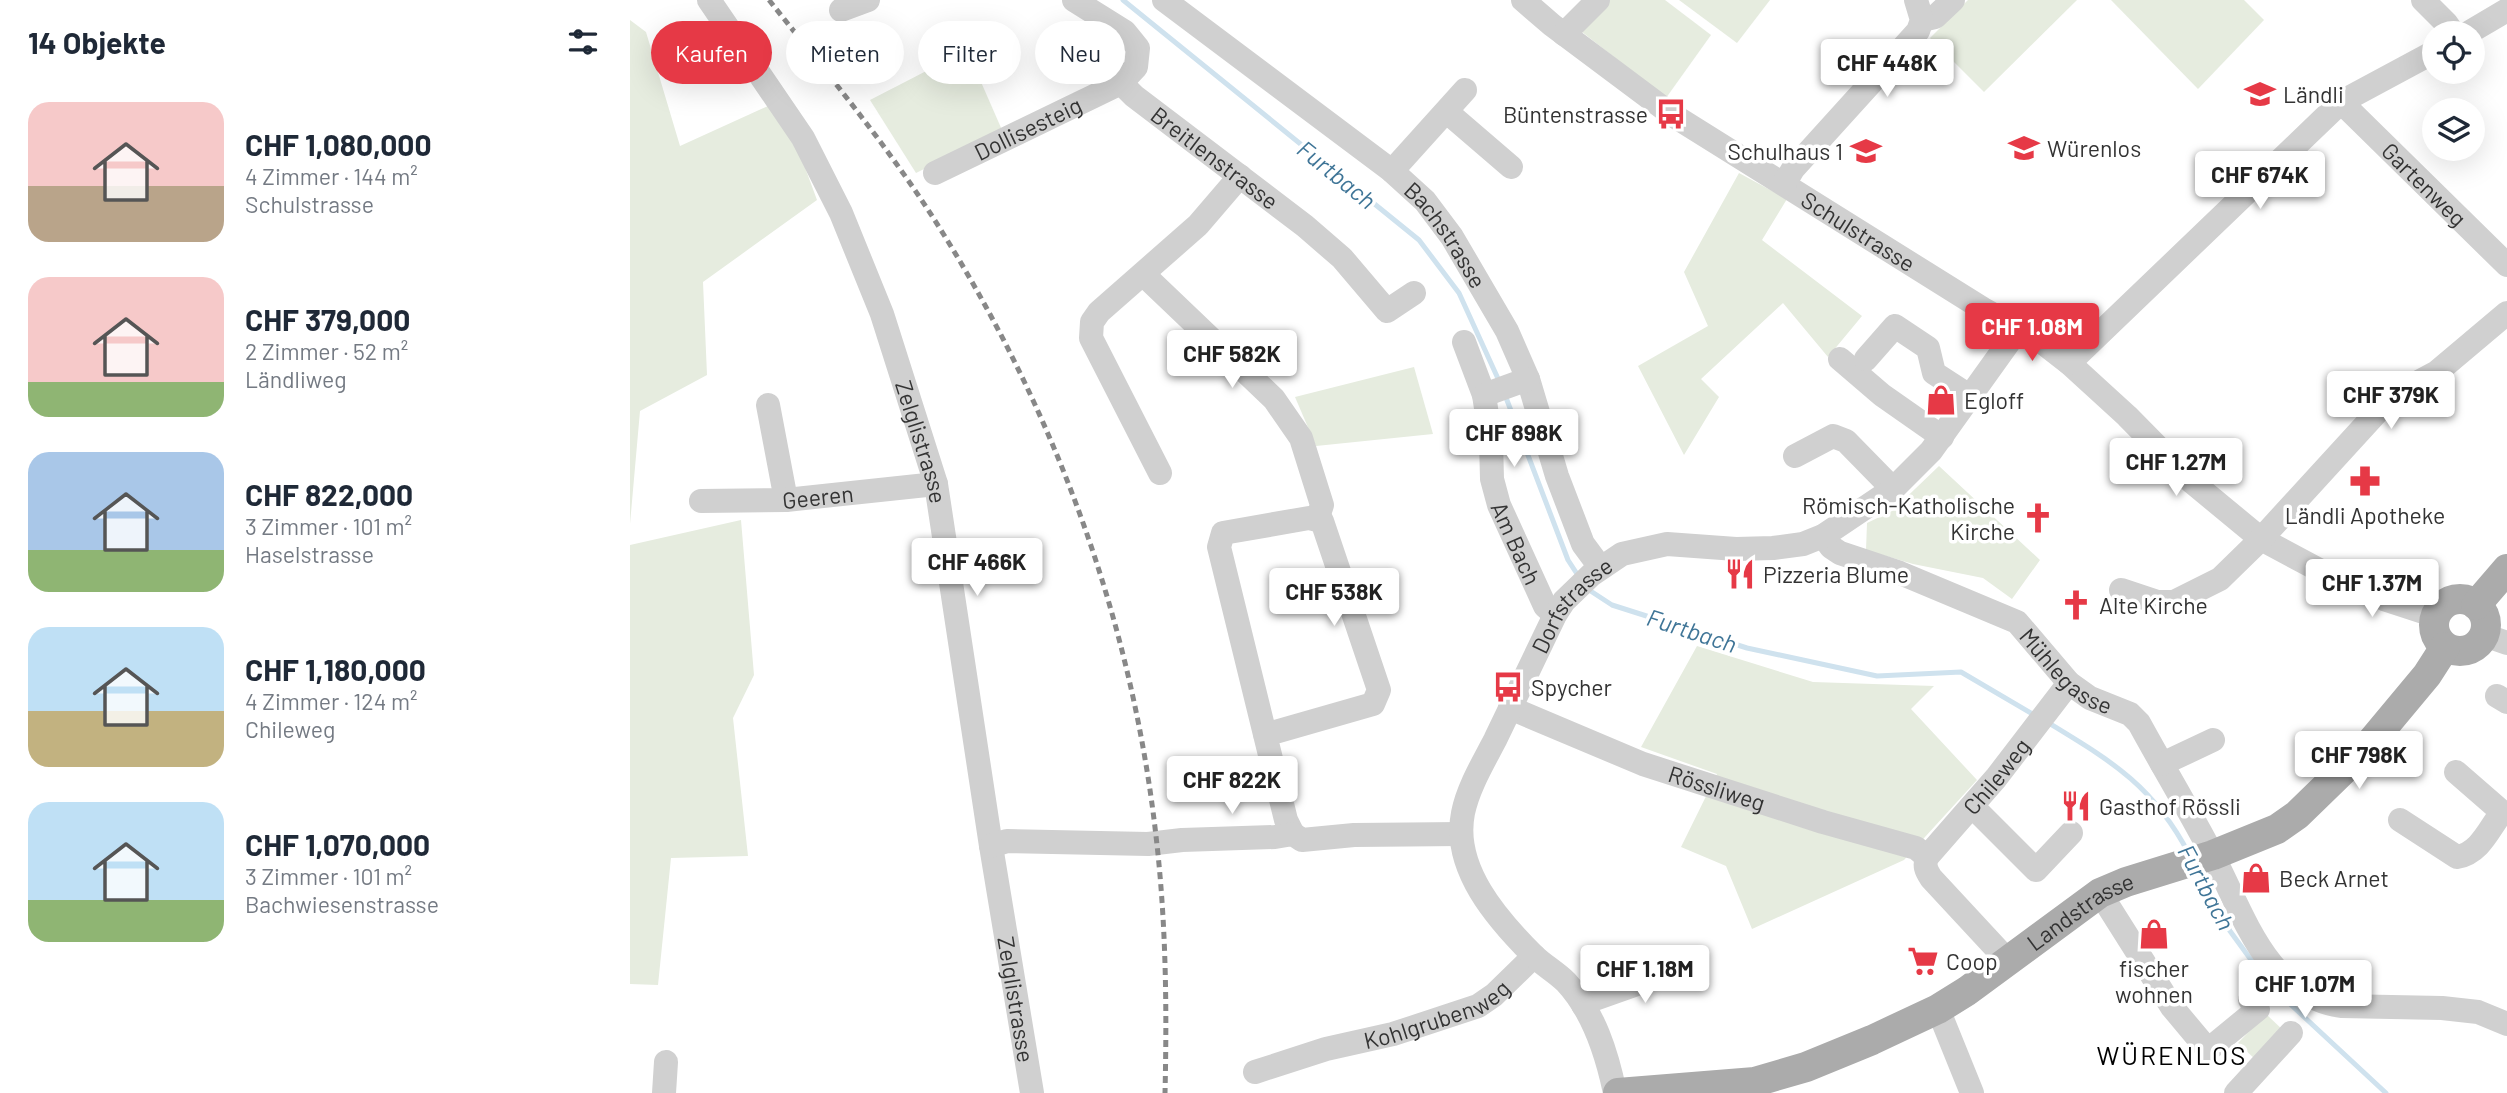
<!DOCTYPE html>
<html lang="de">
<head>
<meta charset="utf-8">
<style>
  :root { --surface:#fff; --page:#f6f6f7; --text:#1f2937; --muted:#747a83; --accent:#e63946 }
  body { margin:0; font-family:Barlow,sans-serif; background:var(--page); color:var(--text); height:100vh; display:flex; flex-direction:column; font-size:26px; white-space:nowrap }
  * { box-sizing:border-box; margin:0 }
  p { font-size:23px; color:var(--muted) }
  .icon { flex:none; width:38px; height:38px; fill:none; stroke:currentColor; stroke-width:2; stroke-linecap:round; stroke-linejoin:round }
  .map { position:relative; flex:1; overflow:hidden }
  .sheet { display:flex; flex-direction:column; background:var(--surface); width:630px }
  .sheet>* { flex:none }
  .top-card { position:absolute; left:21px; top:21px; width:665px; height:63px; display:flex; gap:14px }
  .buttons { position:absolute; left:1792px; top:21px; display:grid; gap:14px }
  .buttons a { display:grid; place-items:center; width:63px; height:63px; border-radius:50%; background:var(--surface); box-shadow:0 7px 28px #0002; font-size:35px }
  .price { position:absolute; translate:-50% -60px; padding:0 16px; border-radius:7px; background:#fff; color:#222; font-size:23px; line-height:46px; filter:drop-shadow(0 2px 4px #0008) }
  .price::after { content:''; position:absolute; left:50%; top:42px; width:21px; height:16px; margin-left:-10px; background:inherit; clip-path:polygon(0 0,100% 0,50% 100%) }
  .price.active { background:var(--accent); color:#fff }
  ul { padding:0; list-style:none }
  li { display:flex; align-items:center; gap:21px; height:175px; padding:0 28px }
  li span { display:grid; place-items:center; flex:none; width:196px; height:140px; border-radius:21px; color:#555 }
  li>.icon { margin-inline-start:auto }
  span .icon { width:84px; height:84px; fill:#fffc; stroke-width:1 }
  li b { font-size:30px }
  h2 { display:flex; justify-content:space-between; align-items:center; height:84px; padding:0 28px; font-size:30px }
  .tag { padding:0 24px; border-radius:32px; background:var(--surface); box-shadow:0 7px 28px #0002; font-size:24px; line-height:63px }
  .tag.active { background:var(--accent); color:#fff }
  main { display:flex; flex:1; min-height:0 }
  .map>svg:first-child { display:block }
</style>
</head>
<body>
<main>
<section class="sheet">
<h2>14 Objekte<svg class="icon" aria-label="filters" viewBox="0 0 24 24"><path d="M4 7h16M4 17h16"/><circle cx="9" cy="7" r="2"/><circle cx="15" cy="17" r="2"/></svg></h2>
<ul>
<li><span style="background:linear-gradient(#f6c9c9 60%,#b9a48a 0)"><svg class="icon" aria-label="home" viewBox="0 0 24 24"><path d="M3 11l9-7 9 7M6 9v11h12V9"/></svg></span><div><b>CHF 1,080,000</b><p>4 Zimmer · 144 m²</p><p>Schulstrasse</p></div></li>
<li><span style="background:linear-gradient(#f6c9c9 75%,#8fb573 0)"><svg class="icon" aria-label="home" viewBox="0 0 24 24"><path d="M3 11l9-7 9 7M6 9v11h12V9"/></svg></span><div><b>CHF 379,000</b><p>2 Zimmer · 52 m²</p><p>Ländliweg</p></div></li>
<li><span style="background:linear-gradient(#a9c7e8 70%,#8fb573 0)"><svg class="icon" aria-label="home" viewBox="0 0 24 24"><path d="M3 11l9-7 9 7M6 9v11h12V9"/></svg></span><div><b>CHF 822,000</b><p>3 Zimmer · 101 m²</p><p>Haselstrasse</p></div></li>
<li><span style="background:linear-gradient(#bfe0f5 60%,#c2b280 0)"><svg class="icon" aria-label="home" viewBox="0 0 24 24"><path d="M3 11l9-7 9 7M6 9v11h12V9"/></svg></span><div><b>CHF 1,180,000</b><p>4 Zimmer · 124 m²</p><p>Chileweg</p></div></li>
<li><span style="background:linear-gradient(#bfe0f5 70%,#8fb573 0)"><svg class="icon" aria-label="home" viewBox="0 0 24 24"><path d="M3 11l9-7 9 7M6 9v11h12V9"/></svg></span><div><b>CHF 1,070,000</b><p>3 Zimmer · 101 m²</p><p>Bachwiesenstrasse</p></div></li>
</ul>
</section>
<div class="map">
<svg width="1877" height="1093" viewBox="0 0 1877 1093">
  <rect width="100%" height="100%" fill="#fff"/>
  <g fill="#e6ecdf">
    <path d="M978,0h57l46,35 -45,63 -89,-70z"/>
    <path d="M1049,0h91l-33,43z"/>
    <path d="M1338,0h109l-93,92 -54,-54z"/>
    <path d="M1481,0h133l20,20 -66,69z"/>
    <path d="M0,20l16,12 34,114 88,-40 28,37 21,57 -114,82 4,93 -67,36 -10,113z"/>
    <path d="M337,50l35,80 -86,43 -46,-73z"/>
    <path d="M1109,173l48,26 -25,41 100,76 -34,41 -45,-54 -82,76 18,18 -35,58 -46,-89 70,-40 -24,-54z"/>
    <path d="M784,367l19,67 -117,12 -21,-49z"/>
    <path d="M1309,466l101,94 -28,39 -29,-21 -70,-14 -47,-14 1,-27 25,-12z"/>
    <path d="M111,520l13,155 -21,43 15,138 -77,2 -13,127 -28,-1v-439z"/>
    <path d="M1067,646l116,36 121,4 -23,23 66,71 -73,80 -152,69 -26,-63 -45,-19 36,-73 -76,-27z"/>
    <path d="M1636,1014l20,19 -28,29 -20,-19z"/>
  </g>
  <g fill="none" stroke-linecap="round" stroke-linejoin="round">
    <g stroke="#cfe2ee" stroke-width="5">
      <path d="M493,0l296,240 40,53 41,90"/>
      <path d="M875,395l63,165 11,17"/>
      <path d="M956,588l26,17 135,43 130,28 84,-4 75,44"/>
      <path d="M1417,722c64,39 106,63 142,132"/>
      <path d="M1567,868l33,63 35,48"/>
      <path d="M1644,989l112,104"/>
    </g>
    <g stroke="#d0d0d0" stroke-width="24">
      <path id="s1" d="M79,0l94,138 38,75 41,101 54,170 55,362 41,247"/>
      <path id="s2" d="M444,0l51,32 13,16 -2,19 -15,16 13,13 171,130 37,32 45,53 27,-18"/>
      <path id="s3" d="M534,0l228,171 33,30 27,36 55,94 21,48 29,97 26,68 17,23"/>
      <path id="s4" d="M893,0l29,25 119,89 312,195 59,33 27,21 58,53 65,66 69,57 75,40 48,20 52,17"/>
      <path d="M1793,0l23,23 7,10"/>
      <path d="M211,10l27,-10"/>
      <path d="M1292,20l13,-3 18,-17"/>
      <path d="M1838,33l39,-23"/>
      <path d="M934,34l34,-34"/>
      <path id="s5" d="M1711,102l166,163"/>
      <path d="M817,112l64,55"/>
      <path d="M762,171l73,-81"/>
      <path id="s6" d="M305,173l186,-90"/>
      <path d="M1154,184l9,-15 125,-138 4,-11 -6,-20"/>
      <path d="M514,275l130,124 27,39 21,67 -5,15"/>
      <path id="s7" d="M834,342l20,53 7,46 1,38 7,26 46,101 10,9"/>
      <path d="M1210,359l42,36 60,42"/>
      <path d="M1236,359l29,-33 33,22 6,25 37,24"/>
      <path d="M1439,363l272,-261 93,-50"/>
      <path d="M854,395l44,-16"/>
      <path d="M138,405l18,95"/>
      <path d="M1165,456l38,-20 13,5 47,48"/>
      <path d="M530,473l-69,-135 1,-16 7,-10 99,-87 42,-49"/>
      <path id="s8" d="M71,501l85,-1 150,-16"/>
      <path id="s9" d="M1193,536l8,11 9,6 60,20 117,49 52,61 21,15 40,16 9,9c24,44 50,87 73,131 31,58 53,140 129,152l101,2 36,4 29,12"/>
      <path d="M1491,590l36,12h17l46,-23 41,-40 119,-130 29,-22 28,-15 70,-59"/>
      <path d="M1854,635l23,8"/>
      <path d="M1867,696l10,6"/>
      <path id="s10" d="M880,708l133,56 180,58 93,26 11,9"/>
      <path d="M635,735l108,-31 6,-14 -57,-169 -13,-3 -86,15 -4,14 67,273 7,14"/>
      <path d="M1532,764l51,-24"/>
      <path d="M1343,807l63,63 35,-37"/>
      <path d="M1770,820l57,37c23,-4 32,-28 45,-45l-46,-40"/>
      <path d="M361,846l16,-5 141,3 34,-4 93,-3 18,-3 9,6 52,-5 107,-1"/>
      <path d="M1470,893l72,114 36,43 50,-41 -8,-9 29,-27"/>
      <path id="s11" d="M1378,961l-77,-83c-5,-8 -7,-12 -4,-21l69,-79 73,-95"/>
      <path d="M953,1005l9,-5 96,-34"/>
      <path d="M1308,1009l34,84"/>
      <path id="s12" d="M625,1072l71,-23 67,-15 85,-28 16,-11 40,-39"/>
      <path d="M34,1093l2,-31"/>
      <path id="s13" d="M985,1093c-8,-39 -21,-81 -49,-111 -10,-10 -23,-17 -33,-27 -36,-36 -81,-87 -70,-142 5,-25 20,-50 32,-73 20,-42 40,-83 60,-125l9,-14 27,-26 31,-21 45,-10 69,5 37,-1 30,-4 20,-8 70,-47 38,-38 88,-123"/>
      <path d="M1606,1093l55,-60"/>
    </g>
    <g stroke="#ababab" stroke-width="30">
      <circle cx="1830" cy="625" r="26"/>
      <path d="M1846,605l31,-36"/>
      <path id="s14" d="M988,1093l137,-11 51,-15 66,-27 66,-31 29,-18 133,-98 26,-11 87,-27 64,-26 20,-14 70,-68 60,-72 18,-28"/>
    </g>
    <path stroke="#888" stroke-width="5" stroke-dasharray="7 5" stroke-linecap="butt" d="M139,0c61,77 124,152 175,235 113,182 188,388 212,601 10,85 11,171 9,257"/>
  </g>
  <defs>
    <g id="school-bare" transform="scale(2.415)"><path d="M0-5L7-2L0 1L-7-2ZM-4 1L0 2.5L4 1V4Q0 6-4 4Z" fill="#e63946" stroke="#fff" stroke-width="2.5" paint-order="stroke"/></g>
    <g id="bus-bare" transform="scale(2.415)"><path d="M-5-6H5V4H4V6H2V4H-2V6H-4V4H-5ZM-3.5-4V0h7V-4ZM-3.5 1.2v1.5H-2V1.2ZM2 1.2v1.5H3.5V1.2Z" fill="#e63946" stroke="#fff" stroke-width="2.5" paint-order="stroke"/></g>
    <g id="shop-bare" transform="scale(2.415)"><path d="M-5-2.5h2.3a2.7 3.5 0 0 1 5.4 0H5L5.5 6h-11ZM-1.5-2.5h3a1.5 2.3 0 0 0-3 0Z" fill="#e63946" stroke="#fff" stroke-width="2.5" paint-order="stroke"/></g>
    <g id="pharmacy-bare" transform="scale(2.415)"><path d="M-2-6h4v4h4v4h-4v4h-4v-4h-4v-4h4Z" fill="#e63946" stroke="#fff" stroke-width="2.5" paint-order="stroke"/></g>
    <g id="church-bare" transform="scale(2.415)"><path d="M-1.2-6h2.4v3.5h3.3v2.4h-3.3V6h-2.4V-.1h-3.3v-2.4h3.3Z" fill="#e63946" stroke="#fff" stroke-width="2.5" paint-order="stroke"/></g>
    <g id="restaurant-bare" transform="scale(2.415)"><path d="M-5-6h1v4h1v-4h1v4h1v-4h1v5L-1.5 .5V6h-2V.5L-5-1ZM5-6V6H3V1.5H1.5Q1.5-4 5-6Z" fill="#e63946" stroke="#fff" stroke-width="2.5" paint-order="stroke"/></g>
    <g id="supermarket-bare" transform="scale(2.415)"><path d="M-6-5.5h2.5l.6 2H6L4.5 2H-2.5L-4.4-4H-6ZM-1.5 3.2a1.3 1.3 0 1 0 .1 0ZM3 3.2a1.3 1.3 0 1 0 .1 0Z" fill="#e63946" stroke="#fff" stroke-width="2.5" paint-order="stroke"/></g>
  </defs>
  <g fill-rule="evenodd">
    <use href="#school-bare" x="1630" y="94"/>
    <use href="#bus-bare" x="1041" y="114"/>
    <use href="#school-bare" x="1394" y="148"/>
    <use href="#school-bare" x="1236" y="151"/>
    <use href="#shop-bare" x="1311" y="400"/>
    <use href="#pharmacy-bare" x="1735" y="481"/>
    <use href="#church-bare" x="1408" y="518"/>
    <use href="#restaurant-bare" x="1110" y="574"/>
    <use href="#church-bare" x="1446" y="605"/>
    <use href="#bus-bare" x="878" y="687"/>
    <use href="#restaurant-bare" x="1446" y="806"/>
    <use href="#shop-bare" x="1626" y="878"/>
    <use href="#shop-bare" x="1524" y="934"/>
    <use href="#supermarket-bare" x="1293" y="961"/>
  </g>
  <g text-anchor="middle" dominant-baseline="central" stroke-width="7" stroke-linejoin="round" paint-order="stroke">
    <g font-size="23" fill="#333" stroke="#fff" text-anchor="start">
      <text x="1653" y="94">Ländli</text>
      <text x="1018" y="114" text-anchor="end">Büntenstrasse</text>
      <text x="1417" y="148">Würenlos</text>
      <text x="1213" y="151" text-anchor="end">Schulhaus 1</text>
      <text x="1334" y="400">Egloff</text>
      <text x="1385" y="505" text-anchor="end">Römisch-Katholische<tspan x="1385" dy="26">Kirche</tspan></text>
      <text x="1735" y="515" text-anchor="middle">Ländli Apotheke</text>
      <text x="1133" y="574">Pizzeria Blume</text>
      <text x="1469" y="605">Alte Kirche</text>
      <text x="901" y="687">Spycher</text>
      <text x="1469" y="806">Gasthof Rössli</text>
      <text x="1649" y="878">Beck Arnet</text>
      <text x="1316" y="961">Coop</text>
      <text x="1524" y="968" text-anchor="middle">fischer<tspan x="1524" dy="26">wohnen</tspan></text>
    </g>
    <g font-size="23" fill="#333" stroke="#fff">
      <text stroke="none"><textPath href="#s6" startOffset="103">Dollisesteig</textPath></text>
      <text stroke="none"><textPath href="#s2" startOffset="242">Breitlenstrasse</textPath></text>
      <text stroke="none"><textPath href="#s5" startOffset="117">Gartenweg</textPath></text>
      <text stroke="none"><textPath href="#s4" startOffset="408">Schulstrasse</textPath></text>
      <text stroke="none"><textPath href="#s3" startOffset="369">Bachstrasse</textPath></text>
      <text stroke="none"><textPath href="#s1" startOffset="494">Zelglistrasse</textPath></text>
      <text stroke="none"><textPath href="#s8" startOffset="117">Geeren</textPath></text>
      <text stroke="none"><textPath href="#s7" startOffset="210">Am Bach</textPath></text>
      <text stroke="none"><textPath href="#s13" startOffset="567">Dorfstrasse</textPath></text>
      <text stroke="none"><textPath href="#s9" startOffset="285">Mühlegasse</textPath></text>
      <text stroke="none"><textPath href="#s11" startOffset="242">Chileweg</textPath></text>
      <text stroke="none"><textPath href="#s10" startOffset="222">Rössliweg</textPath></text>
      <text stroke="none"><textPath href="#s14" startOffset="508">Landstrasse</textPath></text>
      <text stroke="none"><textPath href="#s1" startOffset="1060">Zelglistrasse</textPath></text>
      <text stroke="none"><textPath href="#s12" startOffset="191">Kohlgrubenweg</textPath></text>
    </g>
    <g font-size="24" font-style="italic" fill="#3f7597" stroke="#fff">
      <text transform="translate(707 174) rotate(39)">Furtbach</text>
      <text transform="translate(1062 630) rotate(18)">Furtbach</text>
      <text transform="translate(1577 887) rotate(62)">Furtbach</text>
    </g>
    <g font-size="26" letter-spacing="2" fill="#000" stroke="#fff">
      <text x="1542" y="1054">WÜRENLOS</text>
    </g>
  </g>
</svg>
<div class="buttons">
<a><svg class="icon" aria-label="locate" viewBox="0 0 24 24"><circle cx="12" cy="12" r="6"/><path d="M12 2v4M12 18v4M2 12h4M18 12h4"/></svg></a>
<a><svg class="icon" aria-label="layers" viewBox="0 0 24 24"><path d="M12 4l9 5-9 5-9-5zM3 14l9 5 9-5"/></svg></a>
</div>
<b class="price" style="left:1257px;top:99px">CHF 448K</b>
<b class="price" style="left:1630px;top:211px">CHF 674K</b>
<b class="price active" style="left:1402px;top:363px">CHF 1.08M</b>
<b class="price" style="left:602px;top:390px">CHF 582K</b>
<b class="price" style="left:1761px;top:431px">CHF 379K</b>
<b class="price" style="left:884px;top:469px">CHF 898K</b>
<b class="price" style="left:1546px;top:498px">CHF 1.27M</b>
<b class="price" style="left:347px;top:598px">CHF 466K</b>
<b class="price" style="left:1742px;top:619px">CHF 1.37M</b>
<b class="price" style="left:704px;top:628px">CHF 538K</b>
<b class="price" style="left:1729px;top:791px">CHF 798K</b>
<b class="price" style="left:602px;top:816px">CHF 822K</b>
<b class="price" style="left:1015px;top:1005px">CHF 1.18M</b>
<b class="price" style="left:1675px;top:1020px">CHF 1.07M</b>
<div class="top-card">
<a class="tag active">Kaufen</a>
<a class="tag">Mieten</a>
<a class="tag">Filter</a>
<a class="tag">Neu</a>
</div>
</div>
</main>
</body>
</html>
